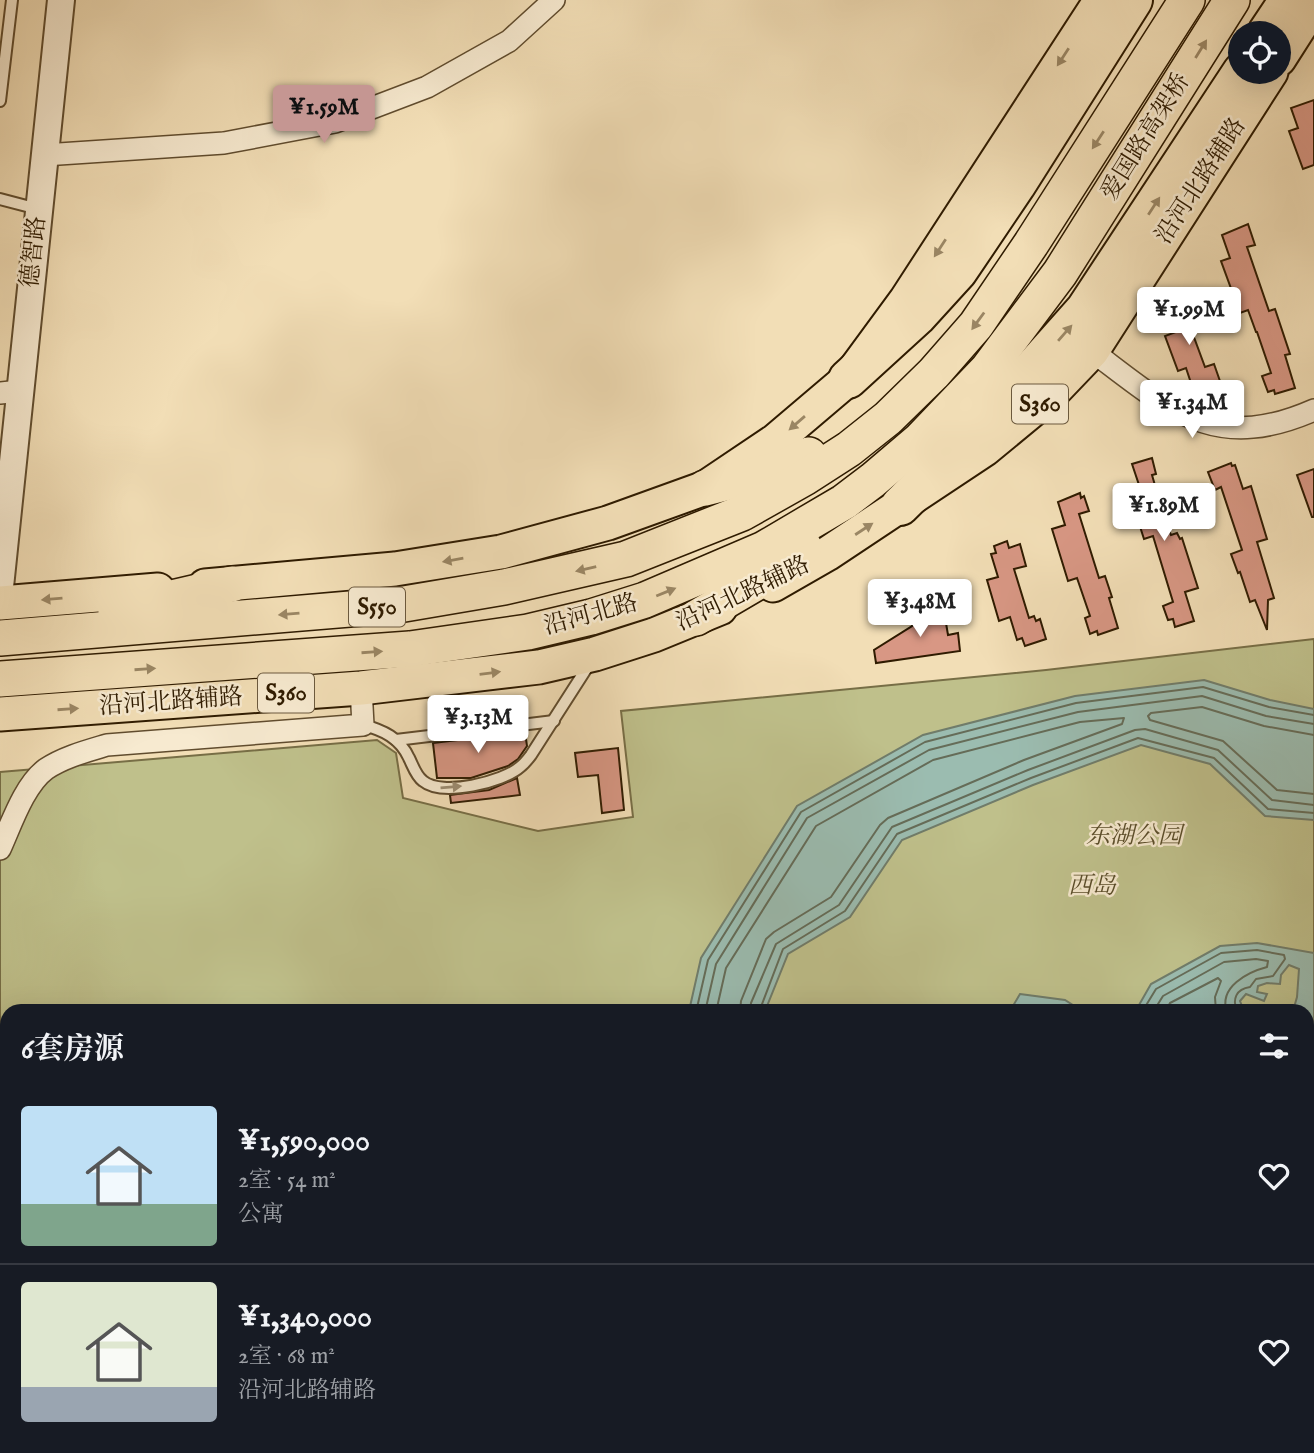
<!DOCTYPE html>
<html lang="zh">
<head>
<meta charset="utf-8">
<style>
  :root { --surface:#171b24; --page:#242831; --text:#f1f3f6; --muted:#9ea1a6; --line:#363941; --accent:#c59692 }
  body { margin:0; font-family:"IM FELL English","Noto Serif SC",serif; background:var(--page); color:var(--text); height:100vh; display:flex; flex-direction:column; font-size:26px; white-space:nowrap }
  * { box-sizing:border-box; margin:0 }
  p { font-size:23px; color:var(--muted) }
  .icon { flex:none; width:38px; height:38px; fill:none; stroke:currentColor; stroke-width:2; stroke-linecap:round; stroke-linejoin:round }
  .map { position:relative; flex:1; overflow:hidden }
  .side { position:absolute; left:0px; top:1004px; width:1314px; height:450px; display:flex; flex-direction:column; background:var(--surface); border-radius:21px 21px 0 0; box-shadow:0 7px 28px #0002 }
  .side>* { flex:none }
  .tools { position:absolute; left:1228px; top:21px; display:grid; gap:14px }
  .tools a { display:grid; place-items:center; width:63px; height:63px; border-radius:50%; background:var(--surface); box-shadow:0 7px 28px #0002; font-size:35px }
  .price { position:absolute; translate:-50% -60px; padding:0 16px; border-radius:7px; background:#fff; color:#222; font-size:23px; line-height:46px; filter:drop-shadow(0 2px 4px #0008) }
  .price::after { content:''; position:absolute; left:50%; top:42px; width:21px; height:16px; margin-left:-10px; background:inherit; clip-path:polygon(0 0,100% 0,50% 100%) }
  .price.selected { background:var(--accent); color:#111 }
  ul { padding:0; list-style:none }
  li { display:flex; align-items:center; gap:21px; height:175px; padding:0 21px }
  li+li { border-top:2px solid var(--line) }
  li span { display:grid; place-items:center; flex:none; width:196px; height:140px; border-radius:7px; color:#555 }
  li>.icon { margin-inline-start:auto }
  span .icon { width:84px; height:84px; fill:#fffc; stroke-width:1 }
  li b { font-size:30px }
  h2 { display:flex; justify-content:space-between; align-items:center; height:84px; padding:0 21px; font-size:30px }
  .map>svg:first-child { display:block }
</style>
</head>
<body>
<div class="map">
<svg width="1314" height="1453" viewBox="0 0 1314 1453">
  <rect width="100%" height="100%" fill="#f2deb6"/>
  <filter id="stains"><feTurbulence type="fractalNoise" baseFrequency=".00286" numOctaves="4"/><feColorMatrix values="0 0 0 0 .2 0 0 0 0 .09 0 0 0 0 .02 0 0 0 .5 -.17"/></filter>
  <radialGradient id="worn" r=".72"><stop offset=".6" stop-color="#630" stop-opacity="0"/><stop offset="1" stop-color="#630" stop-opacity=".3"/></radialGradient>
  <path fill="#bfc08b" stroke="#776e46" stroke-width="2" fill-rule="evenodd" d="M1314,639v814h-1314v-681l377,-32 19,13 7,45 135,33 95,-14 -12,-106 425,-41zM7,1012h1300v435h-1300z"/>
  <g fill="#9bbcb0" stroke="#707c6a" stroke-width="2">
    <path d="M1204,680l66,20 44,9v111l-49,-4 -55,-52 -69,-19 -108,40 -131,55 -52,77 -62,37 -23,57h-76l12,-53 96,-152 126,-71 152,-39z"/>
    <path d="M1257,943l57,10v500h-109l4,-6h98v-435l-14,-1 4,-14 2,-28 -10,-4 -8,10 -1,9 -13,-1 -9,3 -1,6 10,2 -3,7 -18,-7 -6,7 4,10h-21l-5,-2 -7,3 -83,-1 11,-6 12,-21 69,-38z"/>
    <path d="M1020,994l45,6 17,11h-72z"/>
    <path d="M806,1447h64l4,5 6,1h-68z"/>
    <path d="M1011,1447h65l4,6h-69z"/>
  </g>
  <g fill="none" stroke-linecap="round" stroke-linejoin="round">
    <g stroke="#656c58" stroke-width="2">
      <path d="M1314,735l-50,-9 -62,-19 -51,6 -3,3 2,4 73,21 54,49 37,4"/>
      <path d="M696,1012l12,-52 93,-148 124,-70 151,-39 127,-16 66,20 45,8"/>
      <path d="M705,1012l11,-48 91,-146 122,-68 149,-38 124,-16 64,20 48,8"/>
      <path d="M716,1012l10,-44 90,-142 117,-66 147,-38 44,-4 -2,6 -98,36 -136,58 -8,7 -49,72 -57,35 -8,7 -25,62 -1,11"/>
      <path d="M750,1012l1,-9 25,-59 63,-39 53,-78 136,-57 107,-40 10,-1 73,21 54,50 42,5"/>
      <path d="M759,1012l24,-63 62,-38 52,-77 134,-56 107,-40 76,20 54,51 46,4"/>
      <path d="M1142,1012l14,-23 65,-36 36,-3 27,5 1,4 -12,17 -17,3 -6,8c-14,2 -18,12 -13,25"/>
      <path d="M1153,1012l10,-16 61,-34 32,-3 12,2 -1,6c-19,5 -49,20 -40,45"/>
      <path d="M1165,1012l5,-9 48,-25 3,3 -6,16 1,15"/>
    </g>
  </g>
  <g fill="#d89784" stroke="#2f1b00" stroke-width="2">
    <path d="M1314,100v65l-11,4 -14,-38 9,-3 -7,-20z"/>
    <path d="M1248,224l7,21 -8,2 22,64 6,-2 15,45 -5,1 10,33 -20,6 -1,-4 -6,2 -6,-16 9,-3 -14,-41h-1l-8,-22 -8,3 -19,-52 9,-3 -8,-23z"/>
    <path d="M1189,297l1,3 3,-1 5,13 -3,2 2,4 -9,3 17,46 9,-3 7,20 -27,8 -8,-24 -8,3 -13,-35 11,-4 -9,-25z"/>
    <path d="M1152,458l4,16 -4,1 11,38 8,22 6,-2 3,6 2,-1 16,50 -13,4 9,29 -19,6 -2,-8 -5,1 -5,-14 10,-4 -20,-66 -9,3 -16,-50 11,-4 -7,-21z"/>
    <path d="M1231,463l1,3 3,-1 8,24 8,-3 16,53 -10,3 17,56 -6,2 -1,30 -12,-30 -5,2 -10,-30 -2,1 -7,-19 11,-4 -21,-63 -6,3 -7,-18z"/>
    <path d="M1314,469v48h-2l-15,-42z"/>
    <path d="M1080,493l1,5 3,-2 5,15 -10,3 20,64 6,-2 7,21 -3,1 9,30 -20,7 -1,-4 -7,3 -5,-16 5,-2 -13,-38 -9,3 -16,-52 13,-4 -7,-23z"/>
    <path d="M1007,541l2,7 11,-4 6,22 -12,3 15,49 5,-2 2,5 4,-2 6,20 -21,7 -3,-8 -5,2 -7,-23 -11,4 -12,-41 11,-3 -7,-23 5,-1 -2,-7z"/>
    <path d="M943,605l5,30 10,-2 2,18 -84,12 -2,-13 38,-24 3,-13 6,-2 10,3z"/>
    <path d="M525,732l2,14 -9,13 -10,7 -37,12h-34l-4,-35z"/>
    <path d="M618,748l6,62 -22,3 -4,-38 -20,2 -3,-24z"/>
    <path d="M517,778l3,17 -69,8 -1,-8 39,-5z"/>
  </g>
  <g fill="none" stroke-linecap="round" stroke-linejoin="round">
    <g stroke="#604c2e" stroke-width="14">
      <g id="service">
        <path d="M0,101l12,-101"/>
        <path d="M0,199l38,10"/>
        <path d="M363,725c20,5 37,13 46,33 4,8 7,18 14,23 19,16 80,1 97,-14 4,-3 8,-8 11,-12l59,-92"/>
        <path d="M396,740l158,-19"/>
      </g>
    </g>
    <g stroke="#604c2e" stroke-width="24">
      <g id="minor">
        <path d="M44,155l180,-12 111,-21 92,-35 82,-46 45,-41"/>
        <path d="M1092,351c77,58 122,103 222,59"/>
        <path d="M0,393l20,-2"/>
        <path d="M0,849c11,-24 24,-64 46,-80 18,-12 41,-18 61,-24l256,-20 -2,-37"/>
      </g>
    </g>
    <g stroke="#604c2e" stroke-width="30">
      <path id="tertiary" d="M0,587l61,-587"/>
    </g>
    <g stroke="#2f1b00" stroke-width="37">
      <g id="primary">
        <path d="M1279,59l35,-55"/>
        <path d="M773,585l54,-31 158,-105 63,-52 44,-46 179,-279"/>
        <path d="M205,586l190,-17 106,-17 107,-29 97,-35 70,-47 73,-62 58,-79 195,-300"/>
        <path d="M0,603l158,-13"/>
        <path d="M0,714l361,-26 178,-21 56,-13 59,-19 66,-27"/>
      </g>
    </g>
    <g stroke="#2f1b00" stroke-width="38">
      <g id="trunk">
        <path d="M705,488l78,-20 26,-13"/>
        <path d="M116,611l116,-27"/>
        <path d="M696,618l58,-34 50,-37"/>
        <path d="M0,638l398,-33 106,-18 122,-28 116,-46 62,-35 45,-29 39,-31 46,-45 42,-48 55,-81 156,-244"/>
        <path d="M0,679l410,-30 118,-17 63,-15 54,-17 119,-51 80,-47 29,-22 47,-40 68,-71 72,-96 172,-273"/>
      </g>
    </g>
    <g stroke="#2f1b00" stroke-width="42">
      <g id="motorway">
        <path d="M1267,33l22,-33"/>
        <path d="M848,379l69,-63 41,-45 58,-86 117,-185"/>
        <path d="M900,506l87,-86 98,-110 157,-238"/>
      </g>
    </g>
    <use href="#service" stroke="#f7ead0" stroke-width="10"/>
    <use href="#minor" stroke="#f7ead0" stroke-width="21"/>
    <use href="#tertiary" stroke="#f7ead0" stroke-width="26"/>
    <use href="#primary" stroke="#f2deb6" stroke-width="33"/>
    <use href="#trunk" stroke="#f2deb6" stroke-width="35"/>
    <use href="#motorway" stroke="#f2deb6" stroke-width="38"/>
  </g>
  <defs><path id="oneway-solid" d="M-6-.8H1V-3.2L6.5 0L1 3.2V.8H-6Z" transform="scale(1.75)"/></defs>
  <g fill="#9a8664">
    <use href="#oneway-solid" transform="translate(1201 49) rotate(-58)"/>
    <use href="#oneway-solid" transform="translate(1063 57) rotate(123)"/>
    <use href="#oneway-solid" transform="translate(1098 140) rotate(123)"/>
    <use href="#oneway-solid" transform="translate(1154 206) rotate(-57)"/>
    <use href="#oneway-solid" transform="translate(940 248) rotate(123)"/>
    <use href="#oneway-solid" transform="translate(978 321) rotate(126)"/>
    <use href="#oneway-solid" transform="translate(1065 333) rotate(-49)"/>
    <use href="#oneway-solid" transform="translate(797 423) rotate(139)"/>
    <use href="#oneway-solid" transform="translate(864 529) rotate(-33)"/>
    <use href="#oneway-solid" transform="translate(453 560) rotate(170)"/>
    <use href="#oneway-solid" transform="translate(586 569) rotate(167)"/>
    <use href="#oneway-solid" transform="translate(666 592) rotate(-22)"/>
    <use href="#oneway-solid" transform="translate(52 599) rotate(175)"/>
    <use href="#oneway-solid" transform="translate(289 614) rotate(175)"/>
    <use href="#oneway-solid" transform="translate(372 652) rotate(-4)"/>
    <use href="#oneway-solid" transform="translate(145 669) rotate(-4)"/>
    <use href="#oneway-solid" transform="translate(490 673) rotate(-7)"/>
    <use href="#oneway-solid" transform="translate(68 709) rotate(-4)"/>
  </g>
  <use fill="#9d8d72" href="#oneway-solid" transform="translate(451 787) rotate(-5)"/>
  <g text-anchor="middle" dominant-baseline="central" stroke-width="5" stroke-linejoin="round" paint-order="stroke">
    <g fill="#f7ead0" stroke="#6b593e" stroke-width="2">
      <rect x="1012" y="384.5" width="56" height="39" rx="5"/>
      <rect x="349" y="587.5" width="56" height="39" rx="5"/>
      <rect x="258" y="673.5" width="56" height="39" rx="5"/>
    </g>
    <g font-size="23" font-weight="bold" fill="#2f1b00">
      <text x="1040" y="404">S360</text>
      <text x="377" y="607">S550</text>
      <text x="286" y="693">S360</text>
    </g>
    <g font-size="24" fill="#2f1b00" stroke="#f7ead0">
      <text transform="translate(1146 137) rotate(-58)">爱国路高架桥</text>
      <text transform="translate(1201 181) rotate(-57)">沿河北路辅路</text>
      <text transform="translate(34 252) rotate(-84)">德智路</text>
      <text transform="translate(743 594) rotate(-25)">沿河北路辅路</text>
      <text transform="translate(591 615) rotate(-15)">沿河北路</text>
      <text transform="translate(171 702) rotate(-4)">沿河北路辅路</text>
    </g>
    <g font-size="24" font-style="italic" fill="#5a4d2a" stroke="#f7ead0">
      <text x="1134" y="836">东湖公园</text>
      <text x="1092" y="886">西岛</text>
    </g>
  </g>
  <rect width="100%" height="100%" filter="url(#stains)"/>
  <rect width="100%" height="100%" fill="url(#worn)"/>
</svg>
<div class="tools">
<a><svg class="icon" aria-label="locate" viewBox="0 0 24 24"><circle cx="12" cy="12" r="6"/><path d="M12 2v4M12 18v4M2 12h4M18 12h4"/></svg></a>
</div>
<b class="price selected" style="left:324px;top:145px">¥1.59M</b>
<b class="price" style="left:1189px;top:347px">¥1.99M</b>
<b class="price" style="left:1192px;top:440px">¥1.34M</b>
<b class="price" style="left:1164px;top:543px">¥1.89M</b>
<b class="price" style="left:920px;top:639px">¥3.48M</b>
<b class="price" style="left:478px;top:755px">¥3.13M</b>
<section class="side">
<h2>6套房源<svg class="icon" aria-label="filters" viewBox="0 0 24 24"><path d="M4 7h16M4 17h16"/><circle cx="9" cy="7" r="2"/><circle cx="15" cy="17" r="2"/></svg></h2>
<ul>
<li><span style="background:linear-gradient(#bfe0f5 70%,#7fa58c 0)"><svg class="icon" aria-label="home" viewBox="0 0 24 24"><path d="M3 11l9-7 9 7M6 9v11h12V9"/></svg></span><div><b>¥1,590,000</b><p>2室 · 54 m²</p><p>公寓</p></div><svg class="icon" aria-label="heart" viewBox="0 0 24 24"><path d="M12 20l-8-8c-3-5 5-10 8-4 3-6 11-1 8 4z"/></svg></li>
<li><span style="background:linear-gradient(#dfe7d0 75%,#9aa5b1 0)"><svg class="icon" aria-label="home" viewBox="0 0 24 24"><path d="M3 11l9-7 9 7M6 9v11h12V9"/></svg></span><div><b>¥1,340,000</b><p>2室 · 68 m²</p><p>沿河北路辅路</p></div><svg class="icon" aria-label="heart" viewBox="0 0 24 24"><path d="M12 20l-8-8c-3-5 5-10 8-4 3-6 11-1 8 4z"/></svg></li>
</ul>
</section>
</div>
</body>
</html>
